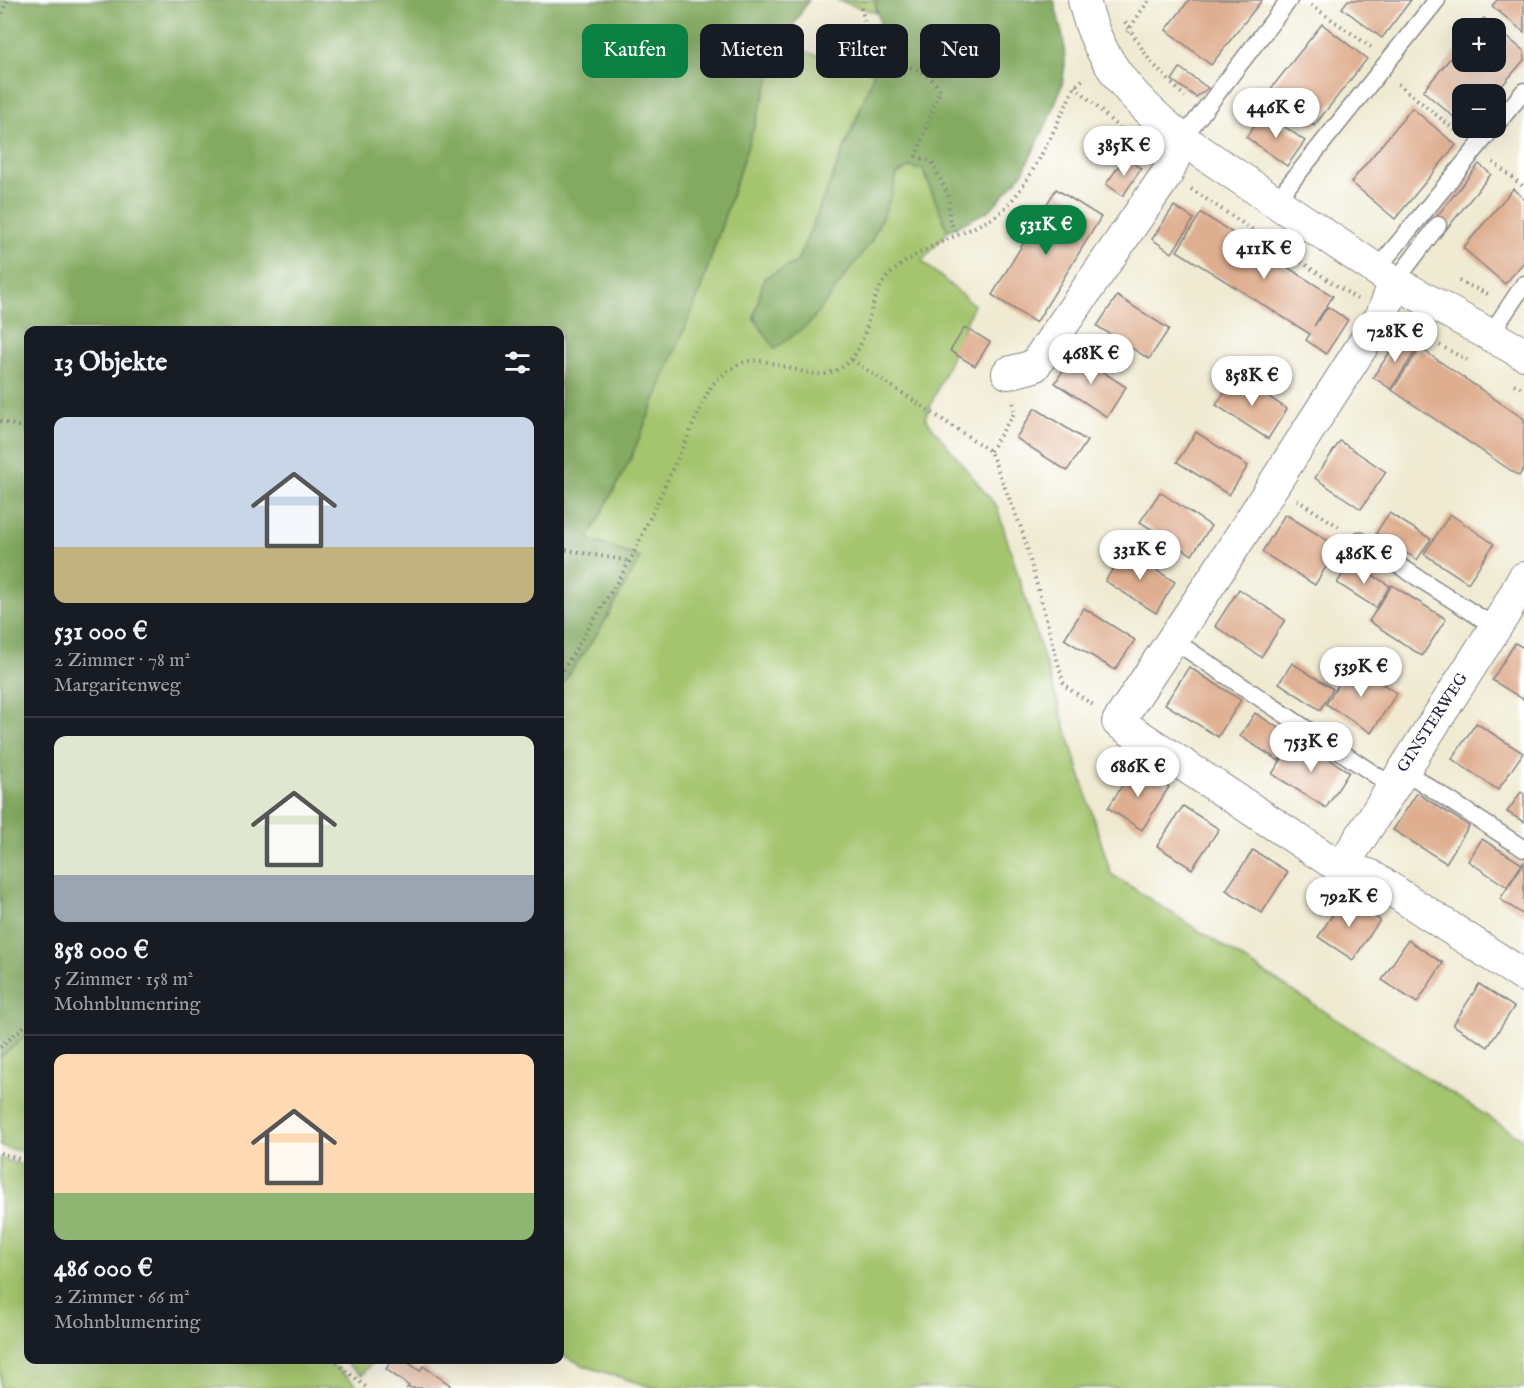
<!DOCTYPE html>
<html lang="de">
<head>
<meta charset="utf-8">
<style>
  :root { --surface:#171b24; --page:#242831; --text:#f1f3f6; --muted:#9ea1a6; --line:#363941; --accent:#0b8043 }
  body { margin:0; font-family:"IM FELL English",serif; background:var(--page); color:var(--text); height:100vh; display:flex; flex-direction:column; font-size:22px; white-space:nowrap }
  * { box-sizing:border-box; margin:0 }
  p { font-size:20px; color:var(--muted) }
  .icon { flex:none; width:33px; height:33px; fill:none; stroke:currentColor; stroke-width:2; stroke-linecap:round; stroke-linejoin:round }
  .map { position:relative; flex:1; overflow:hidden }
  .details { position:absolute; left:24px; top:326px; width:540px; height:1038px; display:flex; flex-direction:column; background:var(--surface); border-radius:12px; box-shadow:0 6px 24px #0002 }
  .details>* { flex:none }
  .guide { position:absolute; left:582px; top:24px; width:570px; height:54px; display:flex; gap:12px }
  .controls { position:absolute; left:1452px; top:18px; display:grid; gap:12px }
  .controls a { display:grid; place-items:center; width:54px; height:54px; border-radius:12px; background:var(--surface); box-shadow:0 6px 24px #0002; font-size:30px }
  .price { position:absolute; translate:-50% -51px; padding:0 14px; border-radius:21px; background:#fff; color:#222; font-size:20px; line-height:39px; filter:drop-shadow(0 2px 3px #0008) }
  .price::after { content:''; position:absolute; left:50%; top:36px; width:18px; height:14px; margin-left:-9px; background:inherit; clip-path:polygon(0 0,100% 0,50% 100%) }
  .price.on { background:var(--accent); color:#fff }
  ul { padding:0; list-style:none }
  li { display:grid; align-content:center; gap:12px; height:318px; padding:0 30px }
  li+li { border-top:2px solid var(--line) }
  li span { display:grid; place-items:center; height:186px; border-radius:12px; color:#555 }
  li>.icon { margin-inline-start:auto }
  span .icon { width:108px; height:108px; fill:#fffc; stroke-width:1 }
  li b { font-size:26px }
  h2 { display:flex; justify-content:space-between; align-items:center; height:72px; padding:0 30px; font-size:26px }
  .tag { padding:0 21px; border-radius:12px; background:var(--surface); box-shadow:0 6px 24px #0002; font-size:21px; line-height:54px }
  .tag.on { background:var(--accent); color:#fff }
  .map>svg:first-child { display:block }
</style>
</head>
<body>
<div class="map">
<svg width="1524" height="1388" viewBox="0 0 1524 1388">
  <rect width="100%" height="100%" fill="#fff"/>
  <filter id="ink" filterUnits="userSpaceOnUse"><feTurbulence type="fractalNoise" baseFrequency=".0167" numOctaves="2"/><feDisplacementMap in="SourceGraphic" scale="12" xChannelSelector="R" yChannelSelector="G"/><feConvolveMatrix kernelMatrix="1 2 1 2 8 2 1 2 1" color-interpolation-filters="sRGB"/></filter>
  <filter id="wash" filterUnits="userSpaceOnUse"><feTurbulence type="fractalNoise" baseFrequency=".008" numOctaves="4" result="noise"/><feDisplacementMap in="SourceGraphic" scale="24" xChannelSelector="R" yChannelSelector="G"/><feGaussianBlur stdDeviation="1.35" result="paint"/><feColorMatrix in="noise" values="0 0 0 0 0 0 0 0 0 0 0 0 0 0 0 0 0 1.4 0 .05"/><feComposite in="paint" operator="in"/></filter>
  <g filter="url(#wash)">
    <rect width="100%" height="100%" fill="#efead1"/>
    <g fill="#a4c56e" stroke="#637454" stroke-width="1.5">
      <path d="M837,0h38l1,13z"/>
      <path d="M781,44l94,29 -78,189 -33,16 -10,40 136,-118 7,-26 12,-7 14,3 25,61 -26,30 52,44 -49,113 72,89 114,367 413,266v248h-870l-69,-22 -25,-12v-667l41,-59 39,-70 -53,-19 43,-79 69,-166z"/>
      <path d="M28,1034v119l-28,-7v-89z"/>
      <path d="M0,1158l28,9v192h298l34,29h-360z"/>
      <path d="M340,1359h35l-13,16z"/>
    </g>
    <g fill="#83aa61" stroke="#52664e" stroke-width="1.5">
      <path d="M0,0h809l-28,44 -82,250 -69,166 -42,79 52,19 -39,70 -41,59v-357h-532v704l-28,23z"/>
      <path d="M875,0h179l10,42 1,23 -3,20 -11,30 -29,59 -32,36 -42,21 -25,-61 -14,-3 -12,7 -7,26 -19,42 -61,81 -35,26 -21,-31 10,-40 33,-16 57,-136 30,-81z"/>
    </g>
    <g id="blocks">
      <g fill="#dfae90">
        <path d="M1189,0h73l-51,65 -45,-35z"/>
        <path d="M1348,0h63l-29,38 -40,-30z"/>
        <path d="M1497,0h27v32l-32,-26z"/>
        <path d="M1484,18l40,33v9l-29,34h-33v30l-39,-33 39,-47v18h34v-34h-21z"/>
        <path d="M1322,24l45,35 -53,67 -45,-35z"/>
        <path d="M1180,68l28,20 -12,9 -24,-17z"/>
        <path d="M1412,108l44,37 -61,74 -44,-37z"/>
        <path d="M1264,112l41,29 -18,25 -41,-29z"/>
        <path d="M1125,157l16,12 -18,27 -17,-12z"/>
        <path d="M1479,164l12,10 -46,57 -12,-10z"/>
        <path d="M1056,189l45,28 -65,106 -44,-28z"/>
        <path d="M1513,189l11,10v63l-19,22 -42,-36z"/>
        <path d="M1174,206l20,13 -22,34 -20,-14z"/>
        <path d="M1201,213l132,83 -19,30 14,-19 20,13 -22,34 -20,-14 4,-6 -133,-83z"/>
        <path d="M1117,296l52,33 -20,30 -52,-33z"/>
        <path d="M965,327l25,15 -15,24 -25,-15z"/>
        <path d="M1400,337l17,12 -26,40 -18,-12z"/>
        <path d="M1420,348l104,71v49l-5,8 -127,-86z"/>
        <path d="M1074,353l52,34 -19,30 -52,-34z"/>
        <path d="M1236,375l51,34 -19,30 -52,-34z"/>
        <path d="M1035,408l52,33 -20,30 -51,-33z"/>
        <path d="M1196,432l52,34 -19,29 -52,-33z"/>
        <path d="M1340,441l46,31 -25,37 -46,-31z"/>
        <path d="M1160,492l51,34 -19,29 -52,-33z"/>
        <path d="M1389,513l42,26 -14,21 -41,-27z"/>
        <path d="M1285,514l53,33 -23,38 -53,-33z"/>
        <path d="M1450,514l44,30 -26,39 -44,-29z"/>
        <path d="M1125,550l50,32 -19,31 -51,-32z"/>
        <path d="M1351,561l39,25 -14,22 -39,-25z"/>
        <path d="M1392,585l54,34 -24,37 -53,-35z"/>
        <path d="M1239,589l46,31 -24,37 -46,-31z"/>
        <path d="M1084,608l51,32 -20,30 -51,-31z"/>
        <path d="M1515,643l9,5v52l-32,-20z"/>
        <path d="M1292,663l41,26 -13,21 -41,-27z"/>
        <path d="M1352,664l45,29 -26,40 -45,-29z"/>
        <path d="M1189,667l52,33 -23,37 -53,-33z"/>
        <path d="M1255,713l39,25 -15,23 -39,-25z"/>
        <path d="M1476,723l47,30 -25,37 -46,-31z"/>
        <path d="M1296,737l53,35 -23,36 -54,-34z"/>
        <path d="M1135,765l34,22 -27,43 -34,-22z"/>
        <path d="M1521,792l3,2v28l-17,-10z"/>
        <path d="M1417,793l52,33 -23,37 -53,-33z"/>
        <path d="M1183,806l36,23 -27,40 -35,-23z"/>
        <path d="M1482,839l40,25 -15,23 -39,-26z"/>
        <path d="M1253,850l35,22 -26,41 -36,-23z"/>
        <path d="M1524,862v53l-24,-16z"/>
        <path d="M1344,897l36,23 -27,40 -35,-23z"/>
        <path d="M1408,940l35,23 -26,40 -35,-23z"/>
        <path d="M1479,984l35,23 -26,40 -35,-22z"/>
        <path d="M392,1359h11l17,12 3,-5 27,19 -2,3h-41l2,-2 -23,-17z"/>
      </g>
    </g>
  </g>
  <g filter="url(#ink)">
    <use href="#blocks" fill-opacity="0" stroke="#888686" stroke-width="1.5"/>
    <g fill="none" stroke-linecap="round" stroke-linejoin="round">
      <g stroke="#888686" stroke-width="19">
        <g id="service">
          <path d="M1496,125l28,-34"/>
          <path d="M1182,139l107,-139"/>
          <path d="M1276,201l161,-201"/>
          <path d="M1376,270l117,-142"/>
          <path d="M1395,282l43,-57"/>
          <path d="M1490,335l34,-51"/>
          <path d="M1359,540l136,87"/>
          <path d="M1173,640l219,146"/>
          <path d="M1403,770l121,79"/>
        </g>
      </g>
      <g stroke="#888686" stroke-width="34">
        <g id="minor">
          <path d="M1084,0c14,63 50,100 98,139l213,143 129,72"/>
          <path d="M1395,282l-13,33 -163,255 -101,152 223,146 28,7 155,101"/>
          <path d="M1008,373l26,-7 133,-192 15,-35"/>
          <path d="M1341,868l163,-254 20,-36"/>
        </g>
      </g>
      <g stroke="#888686" stroke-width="4" stroke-dasharray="1.5 4.5" stroke-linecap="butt">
        <path d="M1311,5l60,42"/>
        <path d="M861,8l14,52c26,5 51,7 65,30l-24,66 16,6 17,35v21l7,16"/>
        <path d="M0,19l7,-19"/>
        <path d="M1125,22l25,39 35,36"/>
        <path d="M1127,32l22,-32"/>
        <path d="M1398,84l62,50"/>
        <path d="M1075,86l70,67"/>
        <path d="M1493,162l31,25"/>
        <path d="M1191,189l166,110"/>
        <path d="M1459,281l31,14"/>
        <path d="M1408,328l59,32"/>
        <path d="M852,360l138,91 32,79 42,155 29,20"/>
        <path d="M1514,384l10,5"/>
        <path d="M0,421l28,8"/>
        <path d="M990,451l25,-39 -2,-10"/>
        <path d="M1297,500l44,28"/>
        <path d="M560,549l70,12"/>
        <path d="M560,675l70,-114 81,-175c38,-38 47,-25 94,-14 9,2 17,4 27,0 43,-16 29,-69 58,-98 30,-28 70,-37 104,-57 32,-20 64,-96 81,-131l11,-9"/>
        <path d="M0,1047l28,-24"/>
        <path d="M0,1153l28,9"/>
        <path d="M332,1359l35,29"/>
      </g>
      <use href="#service" stroke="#fff" stroke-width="16"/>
      <use href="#minor" stroke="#fff" stroke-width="32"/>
    </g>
  </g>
  <g text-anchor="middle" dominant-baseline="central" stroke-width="4.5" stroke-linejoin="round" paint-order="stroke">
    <g font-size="16" fill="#22223b" stroke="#fff">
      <text transform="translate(1433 723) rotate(-57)">GINSTERWEG</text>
    </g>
  </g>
</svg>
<div class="controls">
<a>+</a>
<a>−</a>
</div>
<b class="price" style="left:1276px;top:139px">446K €</b>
<b class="price" style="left:1124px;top:177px">385K €</b>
<b class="price on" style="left:1046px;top:256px">531K €</b>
<b class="price" style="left:1264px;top:280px">411K €</b>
<b class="price" style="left:1395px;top:363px">728K €</b>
<b class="price" style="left:1091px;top:385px">468K €</b>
<b class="price" style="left:1252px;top:407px">858K €</b>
<b class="price" style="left:1140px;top:581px">331K €</b>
<b class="price" style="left:1364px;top:585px">486K €</b>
<b class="price" style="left:1361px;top:698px">539K €</b>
<b class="price" style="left:1311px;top:773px">753K €</b>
<b class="price" style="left:1138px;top:798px">686K €</b>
<b class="price" style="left:1349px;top:928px">792K €</b>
<div class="guide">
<a class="tag on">Kaufen</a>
<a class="tag">Mieten</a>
<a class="tag">Filter</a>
<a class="tag">Neu</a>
</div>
<section class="details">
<h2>13 Objekte<svg class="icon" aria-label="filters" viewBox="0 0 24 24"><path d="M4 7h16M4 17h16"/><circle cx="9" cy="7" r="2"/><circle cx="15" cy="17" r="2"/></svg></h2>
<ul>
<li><span style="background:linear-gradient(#c9d6e8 70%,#c2b280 0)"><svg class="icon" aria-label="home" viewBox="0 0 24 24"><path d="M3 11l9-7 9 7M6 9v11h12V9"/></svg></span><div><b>531 000 €</b><p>2 Zimmer · 78 m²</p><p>Margaritenweg</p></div></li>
<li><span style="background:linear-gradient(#dfe7d0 75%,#9aa5b1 0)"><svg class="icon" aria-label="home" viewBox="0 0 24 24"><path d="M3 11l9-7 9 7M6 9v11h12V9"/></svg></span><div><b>858 000 €</b><p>5 Zimmer · 158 m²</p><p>Mohnblumenring</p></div></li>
<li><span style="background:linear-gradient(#ffd9b3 75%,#8fb573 0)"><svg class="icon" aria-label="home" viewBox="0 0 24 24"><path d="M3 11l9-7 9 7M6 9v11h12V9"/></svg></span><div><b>486 000 €</b><p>2 Zimmer · 66 m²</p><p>Mohnblumenring</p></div></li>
</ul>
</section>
</div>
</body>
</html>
